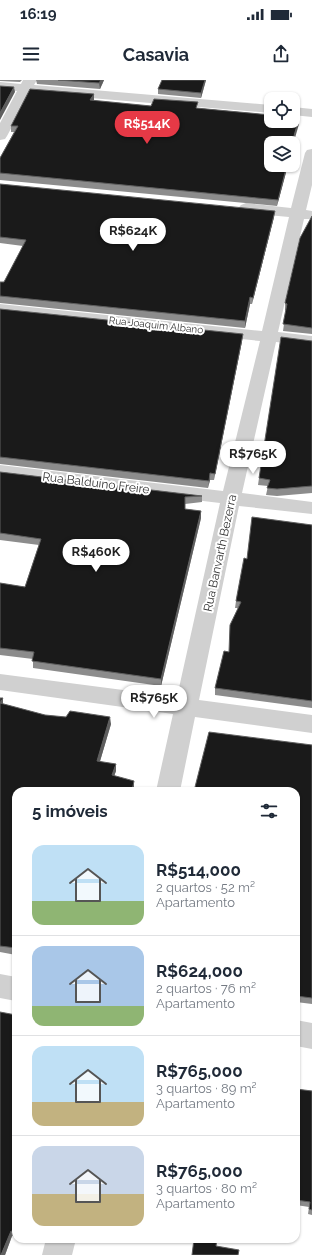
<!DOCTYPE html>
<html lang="pt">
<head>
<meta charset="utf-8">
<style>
  :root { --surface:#fff; --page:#f2f2f3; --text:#1f2937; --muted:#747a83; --line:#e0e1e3; --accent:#e63946 }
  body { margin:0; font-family:Raleway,sans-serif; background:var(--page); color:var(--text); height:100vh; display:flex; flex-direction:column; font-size:15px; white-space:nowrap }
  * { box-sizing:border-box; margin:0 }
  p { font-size:13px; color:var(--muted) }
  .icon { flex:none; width:22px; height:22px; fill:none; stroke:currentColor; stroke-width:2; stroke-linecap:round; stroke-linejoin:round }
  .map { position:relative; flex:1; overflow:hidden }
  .sheet { position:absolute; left:12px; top:707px; width:288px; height:456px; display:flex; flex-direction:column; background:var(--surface); border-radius:12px; box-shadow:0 1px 3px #0004 }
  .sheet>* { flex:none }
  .fabs { position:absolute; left:264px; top:12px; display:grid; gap:8px }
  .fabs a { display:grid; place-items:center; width:36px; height:36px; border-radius:8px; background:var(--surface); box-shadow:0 1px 3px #0004; font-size:20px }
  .price { position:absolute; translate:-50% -34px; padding:0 9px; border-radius:14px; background:#fff; color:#222; font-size:13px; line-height:26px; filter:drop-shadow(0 1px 2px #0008) }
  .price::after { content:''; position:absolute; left:50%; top:24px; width:12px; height:9px; margin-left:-6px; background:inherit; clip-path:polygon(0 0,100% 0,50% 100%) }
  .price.active { background:var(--accent); color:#fff }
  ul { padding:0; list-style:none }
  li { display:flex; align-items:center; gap:12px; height:100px; padding:0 20px }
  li+li { border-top:1px solid var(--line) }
  li span { display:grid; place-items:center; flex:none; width:112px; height:80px; border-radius:12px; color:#555 }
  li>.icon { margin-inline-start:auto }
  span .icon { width:48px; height:48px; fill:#fffc; stroke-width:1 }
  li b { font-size:17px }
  h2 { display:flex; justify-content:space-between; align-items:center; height:48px; padding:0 20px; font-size:17px }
  .status { display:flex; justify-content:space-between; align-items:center; height:28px; padding:0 20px; background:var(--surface); direction:ltr }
  .status svg { height:11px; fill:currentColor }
  header { display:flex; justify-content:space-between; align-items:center; height:52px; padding:0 20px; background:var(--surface); font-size:18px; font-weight:700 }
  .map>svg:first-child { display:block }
</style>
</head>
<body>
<div class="status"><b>16:19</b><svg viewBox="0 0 49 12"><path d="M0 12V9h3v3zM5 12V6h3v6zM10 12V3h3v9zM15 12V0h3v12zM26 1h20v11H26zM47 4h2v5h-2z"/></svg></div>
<header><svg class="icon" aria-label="menu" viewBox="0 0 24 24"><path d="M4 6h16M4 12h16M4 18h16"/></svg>Casavia<svg class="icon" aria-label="share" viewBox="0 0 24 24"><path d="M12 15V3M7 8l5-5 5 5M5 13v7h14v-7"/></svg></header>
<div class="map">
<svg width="312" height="1175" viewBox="0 0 312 1175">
  <rect width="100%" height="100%" fill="#fff"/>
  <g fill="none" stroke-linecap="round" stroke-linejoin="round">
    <g fill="#d0d0d0" fill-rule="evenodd">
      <path d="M23,0h14l-3,5 237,20v8l-241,-20 -23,43 -2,3 -5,1v-17l17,-32 -17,-1v-8l21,2z"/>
      <path d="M293,27l19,2v8l-19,-2z"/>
      <path d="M312,69v36l-6,25 6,1v8h-8l-26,113 34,4v10l-36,-4 -34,151 70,9v12l-73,-8 -40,194 113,15v18l-117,-16 -15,74h-24l17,-77 -173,-24v-16l177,23 43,-194 -220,-26v-12l223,26 37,-150 -260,-27v-10l262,27 27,-114 -43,-4 -5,-2 -3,-3 3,-3 5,-2 45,5 14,-55 2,-3z"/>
      <path d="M0,894l16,3v24l-16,-3z"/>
      <path d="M296,940l16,3v26l-16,-3z"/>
      <path d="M46,1159h30l-4,16h-30z"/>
    </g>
  </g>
  <g fill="#8c8c8c">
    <path d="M0,0h22l-2,2 -20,-1z"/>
    <path d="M36,0h68l-4,9 -63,-5z"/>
    <path d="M206,0l-5,18 -43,-4v-5z"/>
    <path d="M94,14v7l57,5 46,2 102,10v6l-28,41h17l-11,41 -277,-26v-22l14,-26h-3v-6z"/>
    <path d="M0,104l274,33 -22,87h-2l-5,24 -245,-25v-21h4l19,-36 -23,-3z"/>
    <path d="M312,136v118l-29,-3 3,-21h-1v-7z"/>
    <path d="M0,229l242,32 -28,139h-4l-2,8 -208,-24z"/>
    <path d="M312,261v152l-35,3 -11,-1 2,-9 -10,-1 1,-7z"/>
    <path d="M0,392l202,24v6l-17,2v5l16,2v7l-40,168 -128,-18v-9l-33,-4v-72l25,4 14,-42 -39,-5z"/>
    <path d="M312,445v183l-97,-13v-7l14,-36 9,-44h-3l1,-7 11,-42z"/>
    <path d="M0,618h3v6l42,11 66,9 -11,37 16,10 -2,5 20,13v2h-118v164l-16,-3z"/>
    <path d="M312,665v259l-16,-2v-211z"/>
    <path d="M16,935v222l-4,-1 -7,19z"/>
    <path d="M296,1009l16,2v124l-4,-1 1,-7 -13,-2z"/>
  </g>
  <g fill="#5f5f5f">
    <path d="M101,0h3l-4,9 -1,-6z"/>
    <path d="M205,0h1l-5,18v-5z"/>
    <path d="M14,7l1,5 -15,28v-7z"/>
    <path d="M94,14v6l-3,6 -1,-6z"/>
    <path d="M299,38v6l-6,21v-2h-1z"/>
    <path d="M287,85h1l-11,41 1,-6z"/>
    <path d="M275,131l-1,6 -22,87 1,-6z"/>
    <path d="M250,217v7l-5,24v-7z"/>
    <path d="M243,254l-1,7 -28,139 1,-6z"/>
    <path d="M210,393v7l-2,8 1,-7z"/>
    <path d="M201,431v7l-40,168v-7z"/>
    <path d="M3,618v7l-3,-2z"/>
    <path d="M110,637l1,7 -13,44 -1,-7z"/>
    <path d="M116,684v7l-4,11v-7z"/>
    <path d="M134,701v10h-2z"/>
    <path d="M11,1151l1,5 -7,19h-4z"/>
  </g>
  <g fill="#1a1a1a" stroke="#5f5f5f">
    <path d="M58,0h43l-2,3z"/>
    <path d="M162,0h43l-4,13 -43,-4z"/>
    <path d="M0,6l14,1 -14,26z"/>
    <path d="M30,9l64,5 -4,6 61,6 3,-7 44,3 -2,6 75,7v6h22v-4l6,1 -7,25h-21v22h16l-9,35 -278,-27v-15l18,-32h-7z"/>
    <path d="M0,104l275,27 -22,87 -3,-1 -5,24 -245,-25v-14h4l22,-42 -26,-3z"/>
    <path d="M312,136v112l-29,-4 4,-20 -2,-1 15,-65z"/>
    <path d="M0,229l243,25 -28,140 -5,-1 -1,8 -209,-24z"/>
    <path d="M281,257l31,4v145l-35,3 -10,-1 3,-8 -11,-2z"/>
    <path d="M0,392l202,24 -17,1v12l16,2 -40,168 -129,-18 2,-9 -34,-4v-65l25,4 16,-48 -41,-6z"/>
    <path d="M252,437l60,8v176l-97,-13 9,-37 5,1 1,-27 11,-23 -5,-1 8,-43 3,1z"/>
    <path d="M0,618h3l-3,5z"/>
    <path d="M0,623l45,12 21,2 4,-6 40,6 -13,44 19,3 -4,11 22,6 -2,10h-116v157l-16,-2z"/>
    <path d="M209,652l103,13v253l-16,-2v-205h-102z"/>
    <path d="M0,932l16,3v217l-5,-1 -10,24h-1z"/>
    <path d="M296,1009l16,2v119l-3,-1 1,-7 -14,-2z"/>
    <path d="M194,1159h23l-1,7 23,4 -1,5h-46z"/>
  </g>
  <g text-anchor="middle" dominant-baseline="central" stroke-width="4" stroke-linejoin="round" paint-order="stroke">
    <g font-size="10" fill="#333" stroke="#fff">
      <text transform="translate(156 245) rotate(6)">Rua Joaquim Albano</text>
    </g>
    <g font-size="12" fill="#333" stroke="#fff">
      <text transform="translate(96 403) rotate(7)">Rua Balduíno Freire</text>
      <text transform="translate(220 473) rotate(-78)">Rua Banvarth Bezerra</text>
    </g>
  </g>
</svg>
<div class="fabs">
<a><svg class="icon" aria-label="locate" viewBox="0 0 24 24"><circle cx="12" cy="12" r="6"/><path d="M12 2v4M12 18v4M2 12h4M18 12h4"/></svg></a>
<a><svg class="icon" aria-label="layers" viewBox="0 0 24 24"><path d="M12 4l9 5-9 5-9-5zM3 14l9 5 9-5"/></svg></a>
</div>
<b class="price active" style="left:147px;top:65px">R$514K</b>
<b class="price" style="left:133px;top:172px">R$624K</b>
<b class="price" style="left:253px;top:395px">R$765K</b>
<b class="price" style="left:96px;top:493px">R$460K</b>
<b class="price" style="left:154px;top:639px">R$765K</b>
<section class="sheet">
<h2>5 imóveis<svg class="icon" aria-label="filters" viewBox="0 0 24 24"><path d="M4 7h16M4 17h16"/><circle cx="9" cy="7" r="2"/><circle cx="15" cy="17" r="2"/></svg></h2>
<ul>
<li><span style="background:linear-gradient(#bfe0f5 70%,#8fb573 0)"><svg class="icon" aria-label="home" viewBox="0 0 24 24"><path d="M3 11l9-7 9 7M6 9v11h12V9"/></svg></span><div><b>R$514,000</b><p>2 quartos · 52 m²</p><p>Apartamento</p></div></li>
<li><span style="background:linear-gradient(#a9c7e8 75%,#8fb573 0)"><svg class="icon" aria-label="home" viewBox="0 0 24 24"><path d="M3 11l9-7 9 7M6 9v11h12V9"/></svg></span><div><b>R$624,000</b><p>2 quartos · 76 m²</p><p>Apartamento</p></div></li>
<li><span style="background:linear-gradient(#bfe0f5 70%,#c2b280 0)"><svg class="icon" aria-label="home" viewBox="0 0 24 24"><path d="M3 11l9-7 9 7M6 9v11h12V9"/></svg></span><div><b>R$765,000</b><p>3 quartos · 89 m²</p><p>Apartamento</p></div></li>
<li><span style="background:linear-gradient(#c9d6e8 60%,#c2b280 0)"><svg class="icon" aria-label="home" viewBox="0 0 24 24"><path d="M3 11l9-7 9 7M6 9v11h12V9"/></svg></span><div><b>R$765,000</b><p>3 quartos · 80 m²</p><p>Apartamento</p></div></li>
</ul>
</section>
</div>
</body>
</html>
